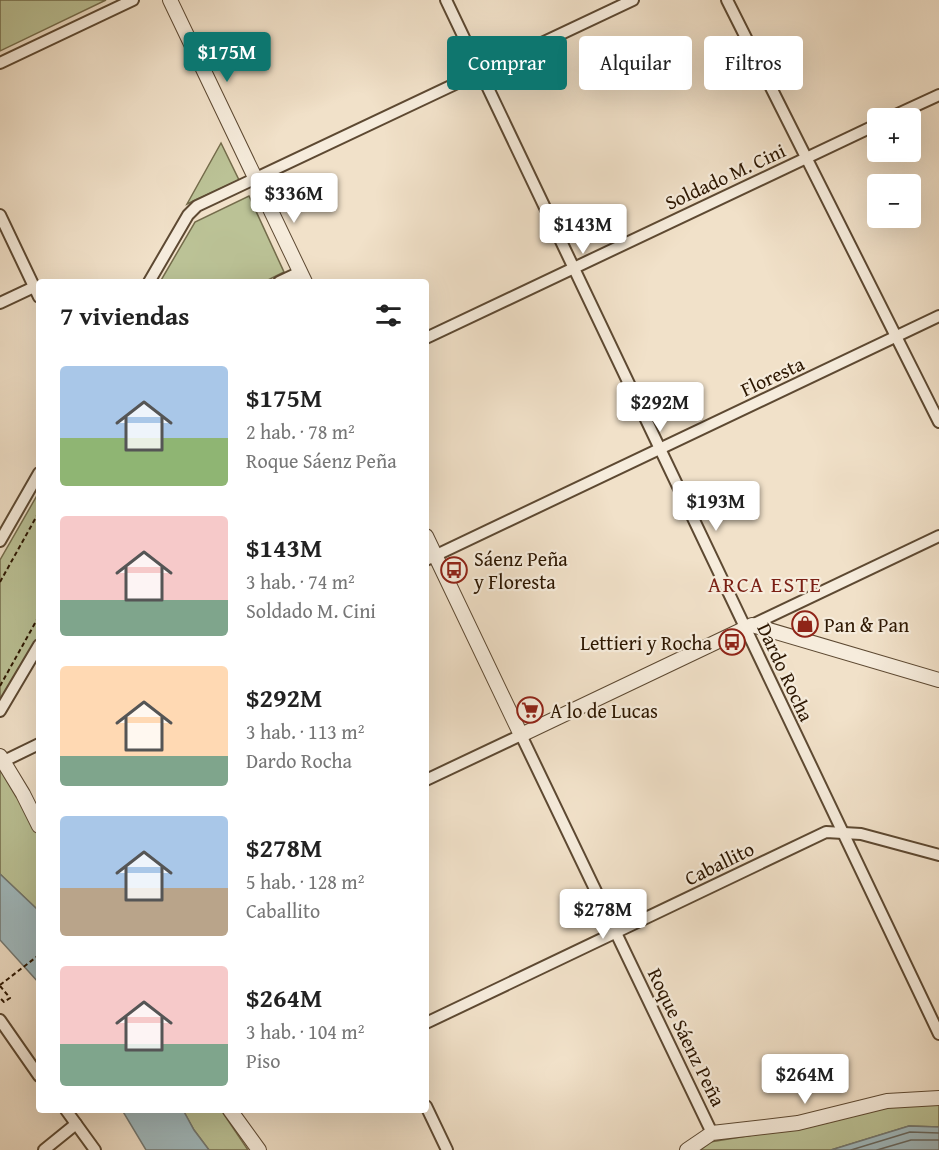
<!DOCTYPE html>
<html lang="es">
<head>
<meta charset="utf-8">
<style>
  :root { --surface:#fff; --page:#f2f2f2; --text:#222; --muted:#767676; --accent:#0f766e }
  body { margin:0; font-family:"Gentium Book Plus",serif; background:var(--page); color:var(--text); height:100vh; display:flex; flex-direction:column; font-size:22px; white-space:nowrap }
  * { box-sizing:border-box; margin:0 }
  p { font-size:20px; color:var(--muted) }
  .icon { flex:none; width:33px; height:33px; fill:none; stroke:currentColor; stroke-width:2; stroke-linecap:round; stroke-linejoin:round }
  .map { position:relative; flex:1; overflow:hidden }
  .panel { position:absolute; left:36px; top:279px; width:393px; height:834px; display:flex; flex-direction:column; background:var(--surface); border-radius:6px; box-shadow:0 6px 24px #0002 }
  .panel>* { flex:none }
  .banner { position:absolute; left:447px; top:36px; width:402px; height:54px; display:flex; gap:12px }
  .buttons { position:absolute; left:867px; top:108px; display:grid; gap:12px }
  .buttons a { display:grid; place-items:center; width:54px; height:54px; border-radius:6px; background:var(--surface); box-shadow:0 6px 24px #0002; font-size:30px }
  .price { position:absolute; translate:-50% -51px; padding:0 14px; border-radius:6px; background:#fff; color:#222; font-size:20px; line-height:39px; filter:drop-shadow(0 2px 3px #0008) }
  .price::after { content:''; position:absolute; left:50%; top:36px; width:18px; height:14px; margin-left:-9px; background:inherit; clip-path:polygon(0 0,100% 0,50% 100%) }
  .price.current { background:var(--accent); color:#fff }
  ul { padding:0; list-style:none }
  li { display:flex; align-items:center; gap:18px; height:150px; padding:0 24px }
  li span { display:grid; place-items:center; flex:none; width:168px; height:120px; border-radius:6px; color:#555 }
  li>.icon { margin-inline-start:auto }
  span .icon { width:72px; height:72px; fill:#fffc; stroke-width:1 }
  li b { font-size:26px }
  h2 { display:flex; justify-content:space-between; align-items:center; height:72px; padding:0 24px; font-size:26px }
  .pill { padding:0 21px; border-radius:6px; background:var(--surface); box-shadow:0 6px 24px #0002; font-size:21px; line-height:54px }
  .pill.current { background:var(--accent); color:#fff }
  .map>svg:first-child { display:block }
</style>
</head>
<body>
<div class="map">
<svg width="939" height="1150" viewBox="0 0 939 1150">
  <rect width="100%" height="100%" fill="#f1e1c9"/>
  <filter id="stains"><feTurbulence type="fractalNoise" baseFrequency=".00333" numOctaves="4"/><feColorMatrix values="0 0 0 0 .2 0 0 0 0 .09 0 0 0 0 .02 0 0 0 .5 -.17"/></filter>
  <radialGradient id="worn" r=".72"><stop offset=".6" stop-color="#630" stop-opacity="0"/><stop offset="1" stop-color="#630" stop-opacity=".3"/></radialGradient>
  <g fill="#bbc296" stroke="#746c4b" stroke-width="1.5">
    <path d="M0,0h106l-106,51z"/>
    <path d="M221,143l18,37 -52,24z"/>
    <path d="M249,196l35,76 -20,10h-104l35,-60z"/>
    <path d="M39,492v144l-39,66v-142z"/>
    <path d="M0,765l39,69v77l-39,-37z"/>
    <path d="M939,1104v23l-30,-1 -78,24h-131l10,-8 93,-15 86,-22z"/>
    <path d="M183,1110h38l27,40h-39l-15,-20z"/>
  </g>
  <g fill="#a0bbc1" stroke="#727974" stroke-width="1.5">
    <path d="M0,874l39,37v72l-39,-43z"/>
    <path d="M122,1110h61l11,20 15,20h-63z"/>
    <path d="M909,1126l30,1v23h-108z"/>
  </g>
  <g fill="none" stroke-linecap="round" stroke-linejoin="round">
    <g stroke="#666860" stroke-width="1.5">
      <path d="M851,1150l59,-18 29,1"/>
      <path d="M877,1150l34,-10h28"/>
    </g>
    <g stroke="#5d4932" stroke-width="14">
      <g id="minor">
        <path d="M446,0l493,1034"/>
        <path d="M727,0l212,422"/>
        <path d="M0,63l133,-63"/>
        <path d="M889,118l50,-23"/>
        <path d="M0,215l39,82"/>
        <path d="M149,282l39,-67 9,-9 436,-206"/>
        <path d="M279,282l21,-10"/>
        <path d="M0,303l34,-16"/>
        <path d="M426,338l452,-214"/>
        <path d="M0,541l39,-68"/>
        <path d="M426,560l513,-244"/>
        <path d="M752,625l187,-89"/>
        <path d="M0,711l39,-66"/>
        <path d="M4,761l35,-17"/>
        <path d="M426,780l95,-45 191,398"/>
        <path d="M0,1020l39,56"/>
        <path d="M426,1023l400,-191 35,2 78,21"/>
        <path d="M426,1106l21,44"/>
        <path d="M66,1110l29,40"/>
        <path d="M44,1150l32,-26"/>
      </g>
    </g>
    <g stroke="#5d4932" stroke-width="16">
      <g id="tertiary">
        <path d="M170,0l135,282"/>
        <path d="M426,536l95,199 231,-110 187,55"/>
        <path d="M0,756l23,38 16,32"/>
        <path d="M230,1110l29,40"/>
        <path d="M687,1150l25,-17 86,-10 89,-22 52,-3"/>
      </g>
    </g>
    <g stroke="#2c1600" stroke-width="2" stroke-dasharray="4.5 3" stroke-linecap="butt">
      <path d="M0,582l39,-70"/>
      <path d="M0,686l39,-70"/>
      <path d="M0,985l39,-30"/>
      <path d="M0,986l10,12 -6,4 -4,-4"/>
    </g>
    <use href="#minor" stroke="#f6ecdc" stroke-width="10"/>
    <use href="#tertiary" stroke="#f6ecdc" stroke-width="14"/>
  </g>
  <defs>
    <g id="bus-ring" transform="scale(1.35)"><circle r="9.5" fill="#f6ecdc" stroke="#8f2418" stroke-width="1.5"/><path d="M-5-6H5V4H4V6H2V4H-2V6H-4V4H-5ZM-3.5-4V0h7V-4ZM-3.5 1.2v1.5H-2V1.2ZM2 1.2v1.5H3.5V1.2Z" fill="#8f2418"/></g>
    <g id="shop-ring" transform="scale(1.35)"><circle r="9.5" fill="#f6ecdc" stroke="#8f2418" stroke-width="1.5"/><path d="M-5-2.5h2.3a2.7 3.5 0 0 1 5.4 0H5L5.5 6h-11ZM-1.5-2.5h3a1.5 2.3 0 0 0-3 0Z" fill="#8f2418"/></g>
    <g id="supermarket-ring" transform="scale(1.35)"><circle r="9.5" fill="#f6ecdc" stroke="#8f2418" stroke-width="1.5"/><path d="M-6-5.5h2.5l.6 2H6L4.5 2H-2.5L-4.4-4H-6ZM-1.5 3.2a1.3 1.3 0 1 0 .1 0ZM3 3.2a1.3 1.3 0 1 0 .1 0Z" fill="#8f2418"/></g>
  </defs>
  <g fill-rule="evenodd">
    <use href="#bus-ring" x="454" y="570"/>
    <use href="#shop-ring" x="805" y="624"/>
    <use href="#bus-ring" x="732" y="642"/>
    <use href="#supermarket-ring" x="530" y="710"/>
  </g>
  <g text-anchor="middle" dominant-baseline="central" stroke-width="4.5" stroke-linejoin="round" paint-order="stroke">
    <g font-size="20" fill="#2c1600" stroke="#f6ecdc">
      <text transform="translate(725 176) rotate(-25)">Soldado M. Cini</text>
      <text transform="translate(772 376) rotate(-25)">Floresta</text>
      <text transform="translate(786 672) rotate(65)">Dardo Rocha</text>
      <text transform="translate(719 863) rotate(-26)">Caballito</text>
      <text transform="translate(687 1037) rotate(64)">Roque Sáenz Peña</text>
    </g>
    <g font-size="20" fill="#2c1600" stroke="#f6ecdc" text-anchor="start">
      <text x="474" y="558">Sáenz Peña<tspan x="474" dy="23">y Floresta</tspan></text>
      <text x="824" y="624">Pan &amp; Pan</text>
      <text x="712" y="642" text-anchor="end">Lettieri y Rocha</text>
      <text x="550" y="710">A lo de Lucas</text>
    </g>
    <g font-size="22" letter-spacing="1.5" fill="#7a1f14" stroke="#f6ecdc">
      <text x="765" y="584">ARCA ESTE</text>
    </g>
  </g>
  <rect width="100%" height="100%" filter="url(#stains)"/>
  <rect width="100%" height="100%" fill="url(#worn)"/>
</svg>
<div class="buttons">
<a>+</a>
<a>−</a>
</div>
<b class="price current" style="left:227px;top:83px">$175M</b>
<b class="price" style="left:294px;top:224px">$336M</b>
<b class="price" style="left:583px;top:255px">$143M</b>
<b class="price" style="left:660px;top:433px">$292M</b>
<b class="price" style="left:716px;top:532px">$193M</b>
<b class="price" style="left:603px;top:940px">$278M</b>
<b class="price" style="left:805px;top:1105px">$264M</b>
<div class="banner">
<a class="pill current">Comprar</a>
<a class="pill">Alquilar</a>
<a class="pill">Filtros</a>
</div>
<section class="panel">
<h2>7 viviendas<svg class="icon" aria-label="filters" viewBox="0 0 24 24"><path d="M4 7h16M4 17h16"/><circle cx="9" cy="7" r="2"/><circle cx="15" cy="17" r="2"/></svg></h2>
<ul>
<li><span style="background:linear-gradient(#a9c7e8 60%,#8fb573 0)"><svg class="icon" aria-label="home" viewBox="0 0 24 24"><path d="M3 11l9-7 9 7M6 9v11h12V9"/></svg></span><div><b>$175M</b><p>2 hab. · 78 m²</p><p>Roque Sáenz Peña</p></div></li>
<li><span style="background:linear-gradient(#f6c9c9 70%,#7fa58c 0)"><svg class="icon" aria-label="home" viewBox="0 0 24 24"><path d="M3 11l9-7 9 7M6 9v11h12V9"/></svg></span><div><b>$143M</b><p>3 hab. · 74 m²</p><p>Soldado M. Cini</p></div></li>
<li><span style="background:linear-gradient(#ffd9b3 75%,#7fa58c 0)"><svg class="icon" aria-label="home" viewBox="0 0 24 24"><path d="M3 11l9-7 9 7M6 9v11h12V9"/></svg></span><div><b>$292M</b><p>3 hab. · 113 m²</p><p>Dardo Rocha</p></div></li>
<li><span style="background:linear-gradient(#a9c7e8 60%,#b9a48a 0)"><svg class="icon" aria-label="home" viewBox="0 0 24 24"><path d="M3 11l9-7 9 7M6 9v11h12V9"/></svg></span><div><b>$278M</b><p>5 hab. · 128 m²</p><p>Caballito</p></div></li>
<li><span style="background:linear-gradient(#f6c9c9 65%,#7fa58c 0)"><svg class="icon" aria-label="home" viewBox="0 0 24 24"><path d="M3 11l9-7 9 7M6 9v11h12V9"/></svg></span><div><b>$264M</b><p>3 hab. · 104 m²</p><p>Piso</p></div></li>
</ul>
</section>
</div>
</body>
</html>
